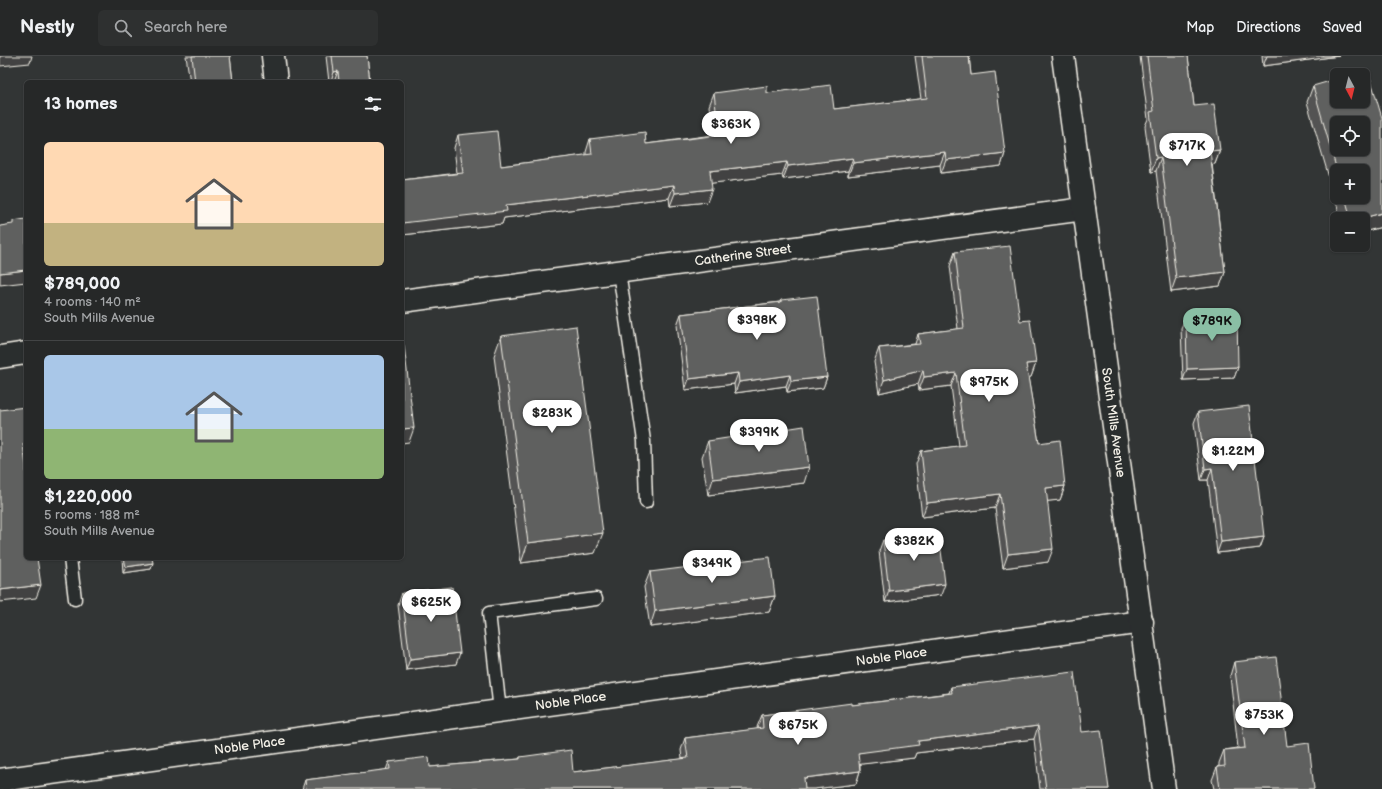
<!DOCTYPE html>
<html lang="en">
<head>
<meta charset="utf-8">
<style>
  :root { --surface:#262828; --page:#2e3030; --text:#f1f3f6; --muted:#a4a6a8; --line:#424445; --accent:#8abfa5 }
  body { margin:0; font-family:"Balsamiq Sans",sans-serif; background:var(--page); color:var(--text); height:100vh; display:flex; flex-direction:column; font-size:15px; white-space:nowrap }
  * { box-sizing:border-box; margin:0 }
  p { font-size:13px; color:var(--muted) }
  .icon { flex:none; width:22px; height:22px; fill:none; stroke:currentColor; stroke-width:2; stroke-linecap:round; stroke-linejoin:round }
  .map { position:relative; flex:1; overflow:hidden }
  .details { position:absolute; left:24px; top:24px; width:380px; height:480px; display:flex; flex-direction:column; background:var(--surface); border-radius:6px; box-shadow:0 1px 3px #0004,0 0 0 1px var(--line) }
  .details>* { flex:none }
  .needle { width:26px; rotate:173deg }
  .fabs { position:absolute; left:1330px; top:12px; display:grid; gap:8px }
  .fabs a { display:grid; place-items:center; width:40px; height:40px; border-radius:6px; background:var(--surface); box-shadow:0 1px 3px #0004,0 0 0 1px var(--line); font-size:20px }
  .price { position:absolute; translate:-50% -34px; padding:0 9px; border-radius:14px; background:#fff; color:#222; font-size:13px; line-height:26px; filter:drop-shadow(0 1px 2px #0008) }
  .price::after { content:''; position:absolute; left:50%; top:24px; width:12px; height:9px; margin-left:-6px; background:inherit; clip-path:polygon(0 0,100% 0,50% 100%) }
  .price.on { background:var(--accent); color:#111 }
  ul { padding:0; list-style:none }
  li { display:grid; align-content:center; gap:8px; height:212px; padding:0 20px }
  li+li { border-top:1px solid var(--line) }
  li span { display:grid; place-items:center; height:124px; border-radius:6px; color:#555 }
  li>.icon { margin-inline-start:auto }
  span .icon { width:72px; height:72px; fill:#fffc; stroke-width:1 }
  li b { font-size:17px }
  h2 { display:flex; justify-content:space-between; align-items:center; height:48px; padding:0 20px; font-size:17px }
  header { display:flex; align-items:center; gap:24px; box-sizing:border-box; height:56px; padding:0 20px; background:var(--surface); border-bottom:1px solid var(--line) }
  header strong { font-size:19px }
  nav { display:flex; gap:22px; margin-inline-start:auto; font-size:14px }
  .search { width:280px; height:36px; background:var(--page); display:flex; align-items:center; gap:10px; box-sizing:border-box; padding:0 14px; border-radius:6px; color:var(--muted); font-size:15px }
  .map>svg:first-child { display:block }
</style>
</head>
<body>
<header>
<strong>Nestly</strong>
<div class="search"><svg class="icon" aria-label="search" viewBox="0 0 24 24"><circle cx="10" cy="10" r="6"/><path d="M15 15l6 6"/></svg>Search here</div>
<nav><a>Map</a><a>Directions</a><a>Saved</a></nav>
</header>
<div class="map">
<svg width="1382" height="733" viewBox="0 0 1382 733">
  <rect width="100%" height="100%" fill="#323535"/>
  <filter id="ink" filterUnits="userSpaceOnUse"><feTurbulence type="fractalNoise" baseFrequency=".025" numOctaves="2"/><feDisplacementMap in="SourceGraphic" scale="8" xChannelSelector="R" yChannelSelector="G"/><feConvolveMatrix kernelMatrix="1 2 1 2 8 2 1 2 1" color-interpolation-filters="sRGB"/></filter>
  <g filter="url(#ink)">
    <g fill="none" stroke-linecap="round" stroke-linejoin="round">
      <g stroke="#f4f1e8" stroke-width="15">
        <g id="service">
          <path d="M619,216l25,169 2,61"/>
          <path d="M70,502l5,41"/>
          <path d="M500,655l-11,-98 107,-14"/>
        </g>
      </g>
      <g stroke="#f4f1e8" stroke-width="25">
        <g id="minor">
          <path d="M273,0l3,26"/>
          <path id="s1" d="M402,245l682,-92"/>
          <path d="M0,301l26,-4"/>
          <path id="s2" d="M0,724l1142,-158"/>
        </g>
      </g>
      <g stroke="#f4f1e8" stroke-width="25">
        <g id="tertiary">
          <path id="s3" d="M1063,0l101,733"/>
        </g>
      </g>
      <use href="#service" stroke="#2a2d2e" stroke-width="12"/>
      <use href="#minor" stroke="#2a2d2e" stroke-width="22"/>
      <use href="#tertiary" stroke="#2a2d2e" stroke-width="22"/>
    </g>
    <g fill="#525352" stroke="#f4f1e8" fill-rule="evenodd">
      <path d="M186,0h44l3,26h-43z"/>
      <path d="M326,0h41l3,26h-41z"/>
      <path d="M915,0h54l2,19 34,78 -4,13 -60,7 -1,-8 -92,11v-5l-65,8 -1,-4 -71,8 -4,19 -37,4 -1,-8 -76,9 -89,11 -2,6 -100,11v-55l55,-7 -3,-25 4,-13 43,31 85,-11v-3l4,-13 56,5 67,-9 -4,-29 5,-13h53l67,16 87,-10z"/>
      <path d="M1140,0h48l6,50 26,44 -5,14h-3l13,108 -5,14 -49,6 -15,-121 -5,1 -6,-46 3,-7z"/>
      <path d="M1262,0h77l-76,10z"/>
      <path d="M1313,30l69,141 -19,5v-13h-22l-34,-117zM1337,115l26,26h-26z"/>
      <path d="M955,196l65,69 16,42 -5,14h-3l11,66 26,43 -5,14 -13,1 1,61 -45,6 -8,-60 -73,9 -6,-53 5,-13 38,-5 -8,-60 -32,4 -1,-6 -39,9 -5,-31 5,-14 36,-4 3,-10 40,-5 -8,-63z"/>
      <path d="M781,244l46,77 -4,11 -36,4 -1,-6 -51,7 -1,-9 -49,6 -8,-65 4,-11 99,-12z"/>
      <path d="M1186,261l52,50 -4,11 -51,2 -2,-52z"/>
      <path d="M501,280l94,217 -74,10 -27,-207z"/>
      <path d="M1198,356l66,125 -4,11 -43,5 -9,-73h-7l-7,-57z"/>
      <path d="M708,385l96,42 -96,12 -6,-38z"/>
      <path d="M883,484l58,55 -56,7 -6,-51z"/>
      <path d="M122,502h30l-1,11 -28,4z"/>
      <path d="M650,516l125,24 -6,16 -119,15 -6,-40z"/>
      <path d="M402,537l54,71 -50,6 -8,-65z"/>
      <path d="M1234,606l53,84 27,43h-100l-2,-9 5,-13 2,-1v-3l5,-13 14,-2 -8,-72z"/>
      <path d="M951,631l131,45 27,57h-69l-6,-50 -118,14 -2,5 -54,6v7l-4,13 -42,5h-512l3,-9 81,-10 3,-8 41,5 89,-8 1,-2 53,15 109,-13 -1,-9 4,-12 73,-9 -1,-2 5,-12 90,-10 97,-12z"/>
    </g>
    <g fill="#424342" stroke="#f4f1e8">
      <path d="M0,0h32l-2,7 -30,3z"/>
      <path d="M1267,0h72l-76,10z"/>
      <path d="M338,15l-4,11h-3l3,-10z"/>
      <path d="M1220,94l-5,14 -10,1 5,-14z"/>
      <path d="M945,96l-5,13 -92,11 5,-13z"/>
      <path d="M1005,97l-4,13 -60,7 5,-13z"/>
      <path d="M1161,101l-5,14 -5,1 5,-14z"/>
      <path d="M853,102l-5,13 -65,8 5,-13z"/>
      <path d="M787,106l-5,13 -77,9 5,-13z"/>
      <path d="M674,129l-5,13 -76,9 -89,11 -2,6 -100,11v-12l104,-18 91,-11z"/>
      <path d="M712,133l-5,13 -37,4 5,-13z"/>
      <path d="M1382,157v14l-19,5v-13h-4z"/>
      <path d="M26,214v12l-26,3v-12z"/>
      <path d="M1225,216l-5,14 -49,6 5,-14z"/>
      <path d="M1036,307l-5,14 -10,1 5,-14z"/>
      <path d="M1238,311l-4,11 -51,2 4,-11z"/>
      <path d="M923,314l-5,14 -39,9 5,-13z"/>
      <path d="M738,317l-4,11 -49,6 4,-11z"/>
      <path d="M956,317l-5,13 -32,4 5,-13z"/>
      <path d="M790,319l-4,11 -51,7 4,-11z"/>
      <path d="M827,321l-4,11 -36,4 4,-11z"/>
      <path d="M414,372l-5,14 -7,1v-14z"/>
      <path d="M26,387v12l-7,1 4,-12z"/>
      <path d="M809,411l-5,16 -96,12 5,-16z"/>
      <path d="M1212,412l-4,12h-7l4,-11z"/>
      <path d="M1065,430l-5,14 -19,2 5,-14z"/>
      <path d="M1000,438l-5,14 -73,9 5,-14z"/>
      <path d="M603,477l-8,20 -74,10 7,-20z"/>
      <path d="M1264,481l-4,11 -43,5 4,-11z"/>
      <path d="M1053,493l-5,13 -45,6 5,-14z"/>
      <path d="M153,507l-2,6 -28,4 3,-6z"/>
      <path d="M945,528l-4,11 -56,7 4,-11z"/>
      <path d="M41,529l-5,13 -36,4v-12z"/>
      <path d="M775,540l-6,16 -119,15 5,-16z"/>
      <path d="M460,597l-4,11 -50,6 4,-11z"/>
      <path d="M1038,670l-4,13 -118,14 -2,5 -60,7 4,-12 60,-12z"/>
      <path d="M860,715l-4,13 -42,5h-14l4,-11z"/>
    </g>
    <g fill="#5f605f" stroke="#f4f1e8" fill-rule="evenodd">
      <path d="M192,0h38l3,26h-38z"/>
      <path d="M332,0h35l3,26h-31l-1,-11 -4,1z"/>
      <path d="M922,0h47l2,19 24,-3 10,81 -59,7 -1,-8 -92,11v-5l-65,8 -1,-4 -77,9 2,18 -37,4 -1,-8 -77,9 -91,11 1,6 -105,12v-43l61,-7 -5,-38 39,-4 4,35 91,-12 -2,-15 55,-7 1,12 73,-9 -5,-42 53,-7v7l64,-8 3,24 93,-11z"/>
      <path d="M1147,0h41l6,50 20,-2 6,46 -10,1 15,121 -49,6 -15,-121 -5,1 -6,-46 4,-1z"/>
      <path d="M1368,14l14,48v95l-23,6h-8l-6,-22h18v-26h-26l-24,-85 24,-7v22h26v-26h-11zM1337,67h26v26h-26z"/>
      <path d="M26,163v51l-26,3v-47l13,-2v-3z"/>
      <path d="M1010,190l10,75 10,-1 6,43 -10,1 13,79 21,-3 5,46 -19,2 7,61 -45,5 -8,-60 -73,9 -6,-52 44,-6 -9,-72 -32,4 -1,-7 -39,10 -5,-32 41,-4 -2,-10 46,-6 -9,-76z"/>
      <path d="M817,240l10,81 -36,4 -1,-6 -51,7 -1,-9 -49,6 -8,-65 100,-12v-2z"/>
      <path d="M1237,260l1,51 -51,2 -1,-52z"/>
      <path d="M576,270l27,207 -75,10 -27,-207z"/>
      <path d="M402,289h2l10,83 -12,1z"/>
      <path d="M1249,350l15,131 -43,5 -9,-74 -7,1 -7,-57z"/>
      <path d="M26,351v36l-3,1 3,22v92h11l4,27 -41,5v-180z"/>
      <path d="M804,370l5,41 -96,12 -5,-38z"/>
      <path d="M939,477l6,51 -56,7 -6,-51z"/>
      <path d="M770,501l5,39 -120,15 -5,-39z"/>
      <path d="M124,502h28l1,5 -27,4z"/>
      <path d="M452,531l8,66 -50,6 -8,-66z"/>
      <path d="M1276,601l11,89 22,-3 5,46h-94l-3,-22 8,-1 -1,-16 21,-2 -11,-86z"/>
      <path d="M1074,616l8,60 19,-2 8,59h-63l-8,-63 -120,15 1,4 -61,8 2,18 -56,7 1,11h-499l-1,-9 85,-11 -1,-7 40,-5 1,10 90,-8v-2l51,-7 2,22 115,-14 -3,-20 78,-10 -1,-13 90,-12v2l100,-12 -1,-6z"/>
    </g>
  </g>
  <g text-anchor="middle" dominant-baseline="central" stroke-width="3" stroke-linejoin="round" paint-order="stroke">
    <g font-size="13" fill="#f4f1e8" stroke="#2a2d2e">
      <text stroke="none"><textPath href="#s1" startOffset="344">Catherine Street</textPath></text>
      <text stroke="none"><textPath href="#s3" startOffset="370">South Mills Avenue</textPath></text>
      <text stroke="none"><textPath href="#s2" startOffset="900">Noble Place</textPath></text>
      <text stroke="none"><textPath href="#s2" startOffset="576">Noble Place</textPath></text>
      <text stroke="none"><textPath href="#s2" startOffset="252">Noble Place</textPath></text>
    </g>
  </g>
</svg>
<div class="fabs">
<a><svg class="needle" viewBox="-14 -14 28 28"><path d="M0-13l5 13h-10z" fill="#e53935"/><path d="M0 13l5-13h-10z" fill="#a4a6a8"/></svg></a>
<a><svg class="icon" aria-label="locate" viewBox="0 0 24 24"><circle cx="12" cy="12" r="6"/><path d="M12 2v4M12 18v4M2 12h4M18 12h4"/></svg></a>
<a>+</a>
<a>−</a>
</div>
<b class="price" style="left:731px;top:89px">$363K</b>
<b class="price" style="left:1187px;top:111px">$717K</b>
<b class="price" style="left:757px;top:285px">$398K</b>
<b class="price on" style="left:1212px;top:286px">$789K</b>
<b class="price" style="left:989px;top:347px">$975K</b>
<b class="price" style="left:552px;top:378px">$283K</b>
<b class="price" style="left:759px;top:397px">$399K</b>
<b class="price" style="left:1233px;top:416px">$1.22M</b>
<b class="price" style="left:914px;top:506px">$382K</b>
<b class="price" style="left:712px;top:528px">$349K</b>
<b class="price" style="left:431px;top:567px">$625K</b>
<b class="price" style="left:1264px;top:680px">$753K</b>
<b class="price" style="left:798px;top:690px">$675K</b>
<section class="details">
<h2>13 homes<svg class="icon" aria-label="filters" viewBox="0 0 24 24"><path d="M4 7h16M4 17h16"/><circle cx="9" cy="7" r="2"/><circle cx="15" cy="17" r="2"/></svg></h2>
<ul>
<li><span style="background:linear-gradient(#ffd9b3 65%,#c2b280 0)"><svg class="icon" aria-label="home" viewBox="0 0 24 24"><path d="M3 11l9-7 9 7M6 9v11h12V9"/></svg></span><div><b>$789,000</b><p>4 rooms · 140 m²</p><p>South Mills Avenue</p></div></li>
<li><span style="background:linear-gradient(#a9c7e8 60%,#8fb573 0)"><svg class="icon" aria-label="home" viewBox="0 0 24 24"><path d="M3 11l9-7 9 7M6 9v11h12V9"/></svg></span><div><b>$1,220,000</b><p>5 rooms · 188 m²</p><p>South Mills Avenue</p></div></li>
</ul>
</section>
</div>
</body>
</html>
